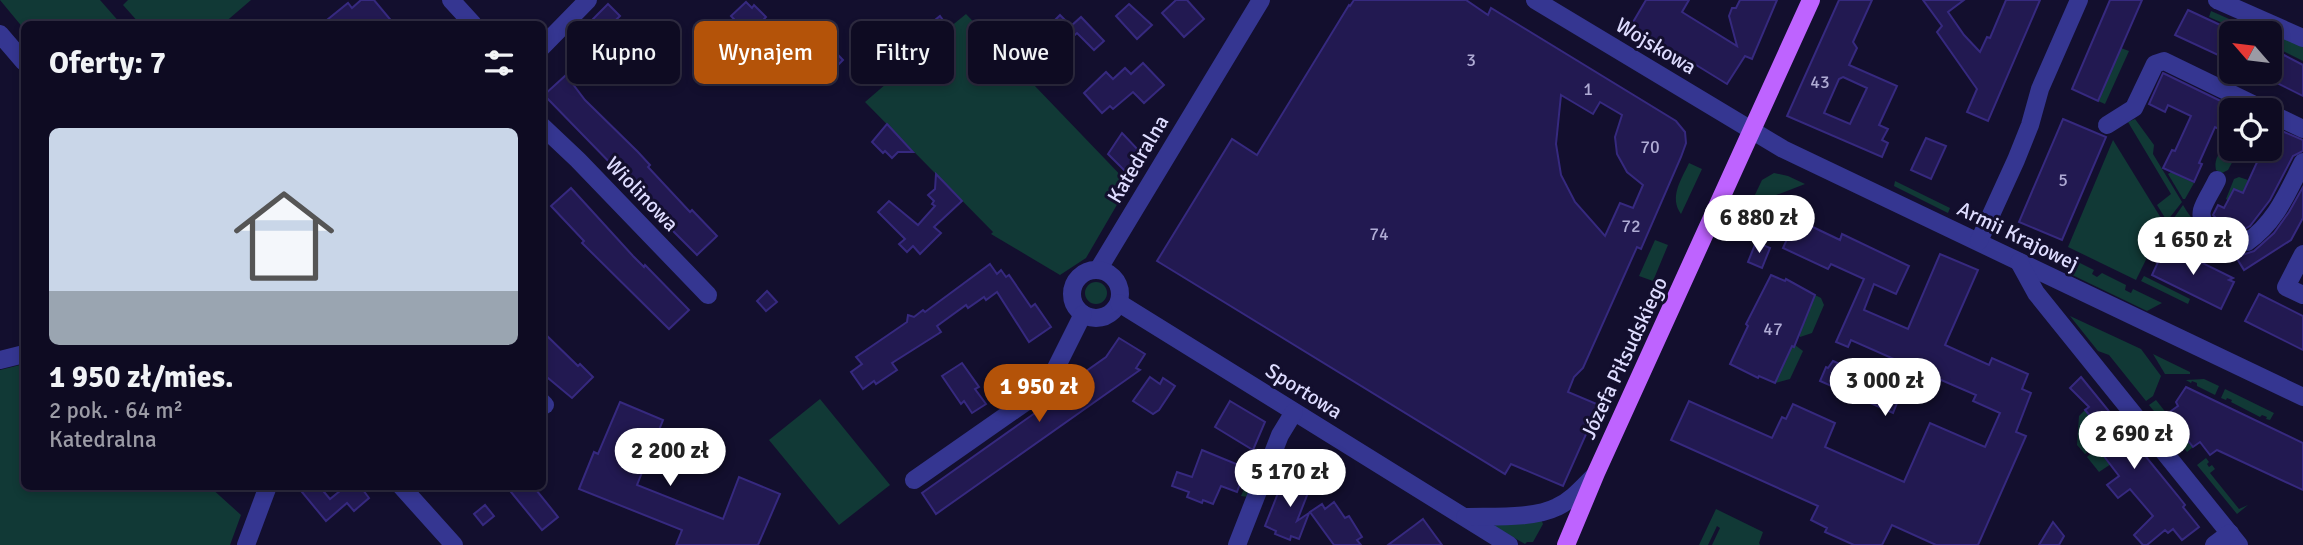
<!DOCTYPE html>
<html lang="pl">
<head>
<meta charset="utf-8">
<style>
  :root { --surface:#0e0b22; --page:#1c192f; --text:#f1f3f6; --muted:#9b9ba5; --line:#2e2b40; --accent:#b45309 }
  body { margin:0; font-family:Signika,sans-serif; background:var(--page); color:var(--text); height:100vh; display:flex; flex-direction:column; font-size:26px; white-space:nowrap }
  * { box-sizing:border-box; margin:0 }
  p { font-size:23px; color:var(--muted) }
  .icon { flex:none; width:38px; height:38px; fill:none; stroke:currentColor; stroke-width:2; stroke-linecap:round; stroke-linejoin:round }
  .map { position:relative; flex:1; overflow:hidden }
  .drawer { position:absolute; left:21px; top:21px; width:525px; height:469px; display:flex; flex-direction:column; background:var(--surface); border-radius:10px; box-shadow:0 4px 10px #0003,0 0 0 2px var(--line) }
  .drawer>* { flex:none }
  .hud { position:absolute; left:567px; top:21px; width:665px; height:63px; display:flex; gap:14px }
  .needle { width:46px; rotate:298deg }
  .fabs { position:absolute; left:2219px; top:21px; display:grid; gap:14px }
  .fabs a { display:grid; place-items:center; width:63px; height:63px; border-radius:10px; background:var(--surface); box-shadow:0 4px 10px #0003,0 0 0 2px var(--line); font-size:35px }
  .price { position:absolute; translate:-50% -60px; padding:0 16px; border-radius:24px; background:#fff; color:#222; font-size:23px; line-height:46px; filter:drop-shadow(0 2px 4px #0008) }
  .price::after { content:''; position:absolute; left:50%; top:42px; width:21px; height:16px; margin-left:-10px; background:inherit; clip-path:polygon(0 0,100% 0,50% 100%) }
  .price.selected { background:var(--accent); color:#fff }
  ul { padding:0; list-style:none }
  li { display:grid; align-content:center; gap:14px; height:371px; padding:0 28px }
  li span { display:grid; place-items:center; height:217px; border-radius:10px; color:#555 }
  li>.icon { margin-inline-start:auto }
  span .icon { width:126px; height:126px; fill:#fffc; stroke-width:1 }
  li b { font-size:30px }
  h2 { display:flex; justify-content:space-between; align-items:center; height:84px; padding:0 28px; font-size:30px }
  .tag { padding:0 24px; border-radius:10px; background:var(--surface); box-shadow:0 4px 10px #0003,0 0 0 2px var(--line); font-size:24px; line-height:63px }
  .tag.selected { background:var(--accent); color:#fff }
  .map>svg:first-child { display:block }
</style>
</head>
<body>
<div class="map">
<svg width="2303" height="545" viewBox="0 0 2303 545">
  <rect width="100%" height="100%" fill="#130f2e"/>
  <g fill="#113936">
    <path d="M0,0h100l21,24h-97v5z"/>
    <path d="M128,0h123l-28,24h-83l-17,-19z"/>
    <path d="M2211,11l34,15 -4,5 -32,-14z"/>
    <path d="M966,14l163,170 -43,74 -26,17 -69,-41 2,-2 -128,-130 43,-37 -2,-2z"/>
    <path d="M2281,36l22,10v15l-28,-14z"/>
    <path d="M2121,48l8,3 -24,53 -7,-3z"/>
    <path d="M2135,119l19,26 -1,9 29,48 -15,19 -10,-16 14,-11 -43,-72z"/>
    <path d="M2113,140l51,83 -28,57 -68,-33z"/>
    <path d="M2225,149l6,2 3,8 -6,11 -6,3 -6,-3c-2,-8 1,-17 9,-21z"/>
    <path d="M1689,163l13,6 -21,45c-12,-17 0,-34 8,-51z"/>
    <path d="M2171,172l23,11 -9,16h-2l-15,-25z"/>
    <path d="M1774,173l14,3 17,8 -52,20 -1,-3 10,-21z"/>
    <path d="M2239,177l9,3 -5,13 -9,-4 -5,12 -3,-2 8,-20z"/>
    <path d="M1895,181l55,27 -2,5 -54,-27z"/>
    <path d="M2183,205c10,18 24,31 42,40l-5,8 -30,-29 -15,4 -17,33 -6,-3 15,-30z"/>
    <path d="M1655,240l13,5 -15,36 -14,-5z"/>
    <path d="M2072,259l22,11 -2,4 5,3 5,-4 24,12 -1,5 6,3 2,-4 29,14 -15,8 -81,-39z"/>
    <path d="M2144,276l46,23 -2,5 -47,-23z"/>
    <circle cx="1096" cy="293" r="11"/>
    <path d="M1815,295l6,3 3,7 -12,28 -12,4 -2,-4z"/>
    <path d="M2070,316l71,33 20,27 -8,20 -7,5 -37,-46 -11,-4z"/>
    <path d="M1795,345l8,6 -13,28 -15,4 17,-37z"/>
    <path d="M2153,354l37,18v2h-25z"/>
    <path d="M24,364v122l186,1 31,28 -11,30h-230v-175z"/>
    <path d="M2204,379l15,7 -4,9 -18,-9v-3l-5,-2 -1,2 -5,-3z"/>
    <path d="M2225,389l49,24 -4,7 -4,-1 1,-2 -5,-2 -2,2 -29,-15 1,-2 -5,-2 -1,2 -5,-2z"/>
    <path d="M820,399l70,86 -51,40 -70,-85z"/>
    <path d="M2156,400l37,47 -6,5 -38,-47z"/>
    <path d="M2085,410l6,7 -10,9 15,19 -11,9 -8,-9 2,-29z"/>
    <path d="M2098,447l13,17 -12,8 -12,-15z"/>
    <path d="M1258,455l6,3 -16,39 -7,-1z"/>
    <path d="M2206,458l3,4 -2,2 2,3 3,-2 3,4 -5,4 29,36 9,-4 -11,9 -40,-49z"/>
    <path d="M1716,509l47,23 -4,11 1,2h-48l8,-17 -3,-2 -9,19h-9z"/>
    <path d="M1541,519l2,5 -10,18h-6l-2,2 -30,-17v-3z"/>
  </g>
  <g fill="#221951" stroke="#36297f" stroke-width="2" fill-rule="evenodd">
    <path d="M361,0h13l20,24h-72l26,-21 4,5z"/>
    <path d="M1176,0h11l17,19 -20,18 -22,-24z"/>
    <path d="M1354,0h112l22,15 3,-7 185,113 9,11 1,11 -5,14 -40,92 -4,-2 -54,121 -9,9 -6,15 31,13 -36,81 -52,-22 -6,10 -348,-213 75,-122 25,16 92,-150 1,1zM1561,95l32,19 7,-12 22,13 -7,22 2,17 10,18 16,13 -10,23 -13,-5 -15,33 -30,-34 -14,-27 -5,-31z"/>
    <path d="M1646,0h43l-7,12 55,34 -8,-30 3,-8h4l4,-8h37l-25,59 -7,-3 -18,28 -65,-40 -3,4 -30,-19z"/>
    <path d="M1839,0h33l-19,42 4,6 -8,17 48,21 -18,39 9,4 -6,11 6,3 -6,14 -95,-41zM1843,77l24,11 -17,36 -26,-11 15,-34z"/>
    <path d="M1923,0h41l-16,12 16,23 16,17 7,-15 3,1 16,-38h34l-52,121 -21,-9 10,-23 -40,-57 5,-6z"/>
    <path d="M2110,0h32l-44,101 -26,-12z"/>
    <path d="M746,2l6,6 2,-3 12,12 -17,18 -18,-19z"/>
    <path d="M608,4l12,12 -23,22 -11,-12z"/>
    <path d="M1129,4l23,21 -15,14 -21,-23z"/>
    <path d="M2188,10l43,20v31l-56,-26z"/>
    <path d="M1060,15l11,11 10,-9 23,24 -10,9 -17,-17 -18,16 -16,-17z"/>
    <path d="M940,16l9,12 -32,26 -9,-12z"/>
    <path d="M867,24l16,16 -11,10 -15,-17z"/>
    <path d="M817,33l26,27 -10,10 -27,-28z"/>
    <path d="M2284,55l19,10v31l-32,-16z"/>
    <path d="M1143,63l21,22 -20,18 -11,-11 -20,17 -3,-3 -8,7 -18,-20 22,-21 7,7 12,-11 6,6z"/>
    <path d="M2163,73l68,33v29l-16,-8 -16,36 3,1 -8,18 -31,-14 9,-18 3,1 16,-35 -23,-11 -3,7 -16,-8z"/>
    <path d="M566,75l19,25 53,52 12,13 -2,2 42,45 2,-2 25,26 -20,19 -26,-26 -1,1 -42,-45 2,-1 -11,-12 -75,-77z"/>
    <path d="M2063,119l43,18 -44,103 -43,-18z"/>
    <path d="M887,124l26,28h-15l-6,6 -7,-7 -2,2 -11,-11z"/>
    <path d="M2270,126l33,14v11l-10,5 -23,44 -20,26 -7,4 -21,-6 -9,-9 5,-10 6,3 10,-19 9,4 20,-44h7z"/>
    <path d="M1122,133l20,21 -14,20 -20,-20z"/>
    <path d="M1926,138l20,8 -15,33 -20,-9z"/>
    <path d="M936,174l26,27 -28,26 7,6 -21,21 -7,-8 -6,6 -8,-8 6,-5 -27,-27 11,-11 29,24 17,-19 -3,-2 2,-3 -6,-6 7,-6z"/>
    <path d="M2303,187v31l-12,22 -47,30 -8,-13 18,-6 20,-18 15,-21z"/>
    <path d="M571,188l62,68 11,11 1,-2 44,45 -20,19 -87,-86 2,-2 -33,-35z"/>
    <path d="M1796,219l44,21 2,-6 67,32 -13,28 -22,-10 -10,26 44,19 32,-75 38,16 -33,75 44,20 3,-7 36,16 -6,15 9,4 -15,39 10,4 -48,109h-42l-44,-20 -10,20h-28l-29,-13 2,-4 -16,-8 7,-14 -147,-66 18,-39 83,37 10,-21 4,2 7,-15 42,19 -10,24 79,35 26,-59 55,24 15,-34 -27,-12 3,-6 -51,-22 -4,7 -7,-2 -15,-7 4,-8 -52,-23 -3,7 -12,-5 28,-63 -33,-15 -3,5 -45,-21z"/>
    <path d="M1756,242l14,6 -8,20 -14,-6z"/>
    <path d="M2166,245l67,33 -4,2 5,2 -13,27 -69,-34z"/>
    <path d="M990,264l7,10 4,-4 5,7 3,-2 22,32 4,-3 16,23 -22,15 -32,-50 -11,8 -2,-3 -16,11 -2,-3 -29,21 4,6 -49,31 5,7 -21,14 -2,-3 -11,8 -12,-17 11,-8 -6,-7 51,-35 1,-7 6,2 9,-7 2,2z"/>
    <path d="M1771,275l14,6 1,-2 29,16 -21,52 -2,-1 -17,37 -16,-7 -1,2 -28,-14 18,-38 -2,-2z"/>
    <path d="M767,291l10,11 -11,9 -9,-10z"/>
    <path d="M2259,294l44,22v34l-58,-29z"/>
    <path d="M542,331l36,35 2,-2 13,13 -21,21 -30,-25z"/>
    <path d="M1119,338l26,16 -9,14 4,2 -204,144 -14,-21 127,-90 -1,-5 58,-41z"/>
    <path d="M1833,361l69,30 -9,22 -73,-32 6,-14 2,1z"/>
    <path d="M962,363l17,24 -4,2 11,15 -14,9 -8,-12 -3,3 -19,-28z"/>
    <path d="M1150,377l10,7 3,-6 12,8 -16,24 -6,4 -20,-13z"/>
    <path d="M2081,377l97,119 7,9 -2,2 16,20 -17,13 -9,-11 -5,4 -3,-3 -18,15h-4l-9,-10 19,-19 -23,-27 -12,9 -11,-13 12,-9 -38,-50 10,-9 -6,-7 4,-3 -19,-19z"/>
    <path d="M2186,387l117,56v47l-86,-40 -7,5 -10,-13 -7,5 -26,-33 11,-8 -2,-4z"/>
    <path d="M1230,401l35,21 -12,28 -38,-23z"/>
    <path d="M620,402l43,18 -26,65 86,34 16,-42 41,17 -22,51h-82l6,-15 -103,-41 15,-37 4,2z"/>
    <path d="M1202,450l44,18 -9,24 -16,-6 -8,18 -10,-4 -1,3 -15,-6 2,-5 -17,-6 5,-14 15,5z"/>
    <path d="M1298,474l15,6 -16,41 12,-8 -10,26 -8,-3 -1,4 -15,-6 1,-3 -11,-5 17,-43 10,4z"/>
    <path d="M297,486h22l11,13 16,-13h14l9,12 -15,13 -7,-8 -21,18z"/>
    <path d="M517,486h16l25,31 -16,13 -31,-38z"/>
    <path d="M1334,502l11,16 4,-2 13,21 -5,3 4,5h-27l-24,-33 12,-8 3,5z"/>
    <path d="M485,505l9,11 -11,9 -9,-11z"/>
    <path d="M1423,519l19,26h-54l27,-20z"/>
    <path d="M2053,522l11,14 -5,9h-20z"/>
  </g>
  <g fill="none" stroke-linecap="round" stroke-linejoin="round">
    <g stroke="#353691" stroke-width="18">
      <path d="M451,0l22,24"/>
      <path d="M1535,0l248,149 520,248"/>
      <path d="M2217,0l86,38"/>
      <path d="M0,34l24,28"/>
      <path d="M542,47l46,-47"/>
      <path d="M2270,113l33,16"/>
      <path d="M2107,125l27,-17 21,-44 9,-3 101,49"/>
      <path d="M542,126l36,34 130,135"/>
      <path d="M2217,180c-4,9 -12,20 -15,30 -5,22 29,32 45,32 29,-20 40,-49 56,-80"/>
      <path d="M1979,241l37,-81 14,-35 10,-36 39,-89"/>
      <path d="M2303,254l-17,33 17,8"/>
      <path d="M2019,262l17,31 203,252"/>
      <path d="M1098,270l163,-270"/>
      <circle cx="1096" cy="294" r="24"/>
      <path d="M1119,303l390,242"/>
      <path d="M0,360l24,-6"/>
      <path d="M542,402l3,3"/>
      <path d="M914,480l123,-86 15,-18 31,-62"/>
      <path d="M401,486l53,59"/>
      <path d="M1465,517c26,-1 68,2 92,-10 15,-7 25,-19 37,-31"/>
      <path d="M246,545l22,-59"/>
      <path d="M1237,545l43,-110 14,-23"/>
      <path d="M2214,545l16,-12"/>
    </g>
    <path stroke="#be63ff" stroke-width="18" d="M1566,545l30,-72 215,-473"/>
  </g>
  <g text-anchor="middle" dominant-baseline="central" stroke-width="6" stroke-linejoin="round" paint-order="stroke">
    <g font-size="18" fill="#afabd4">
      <text x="1471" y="60">3</text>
      <text x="1820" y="82">43</text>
      <text x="1588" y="89">1</text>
      <text x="1650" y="147">70</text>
      <text x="2063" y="180">5</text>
      <text x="1631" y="226">72</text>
      <text x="1379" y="234">74</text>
      <text x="1773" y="329">47</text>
    </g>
    <g font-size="21" fill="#dedcff" stroke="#130f2e">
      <text transform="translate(1656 46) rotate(31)">Wojskowa</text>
      <text transform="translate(1138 159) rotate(-59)">Katedralna</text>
      <text transform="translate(642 194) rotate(46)">Wiolinowa</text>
      <text transform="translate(2018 236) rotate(26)">Armii Krajowej</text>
      <text transform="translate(1624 358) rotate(-65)">Józefa Piłsudskiego</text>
      <text transform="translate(1304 391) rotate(32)">Sportowa</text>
    </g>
  </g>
</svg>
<div class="fabs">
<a><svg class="needle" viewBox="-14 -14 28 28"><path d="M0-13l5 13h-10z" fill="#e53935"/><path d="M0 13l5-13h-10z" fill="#9b9ba5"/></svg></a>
<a><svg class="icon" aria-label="locate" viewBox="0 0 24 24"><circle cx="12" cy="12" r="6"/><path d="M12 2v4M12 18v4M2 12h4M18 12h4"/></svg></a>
</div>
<b class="price" style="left:1759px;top:255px">6 880 zł</b>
<b class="price" style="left:2193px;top:277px">1 650 zł</b>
<b class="price" style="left:1885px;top:418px">3 000 zł</b>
<b class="price selected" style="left:1039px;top:424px">1 950 zł</b>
<b class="price" style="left:2134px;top:471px">2 690 zł</b>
<b class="price" style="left:670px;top:488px">2 200 zł</b>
<b class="price" style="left:1290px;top:509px">5 170 zł</b>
<div class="hud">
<a class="tag">Kupno</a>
<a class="tag selected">Wynajem</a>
<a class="tag">Filtry</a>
<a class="tag">Nowe</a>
</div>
<section class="drawer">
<h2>Oferty: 7<svg class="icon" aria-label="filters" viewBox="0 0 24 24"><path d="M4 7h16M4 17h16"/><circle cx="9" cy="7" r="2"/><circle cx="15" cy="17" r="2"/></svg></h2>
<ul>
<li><span style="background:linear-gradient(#c9d6e8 75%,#9aa5b1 0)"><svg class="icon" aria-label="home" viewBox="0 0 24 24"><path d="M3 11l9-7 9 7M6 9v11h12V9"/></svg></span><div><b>1 950 zł/mies.</b><p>2 pok. · 64 m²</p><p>Katedralna</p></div></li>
</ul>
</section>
</div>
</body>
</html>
